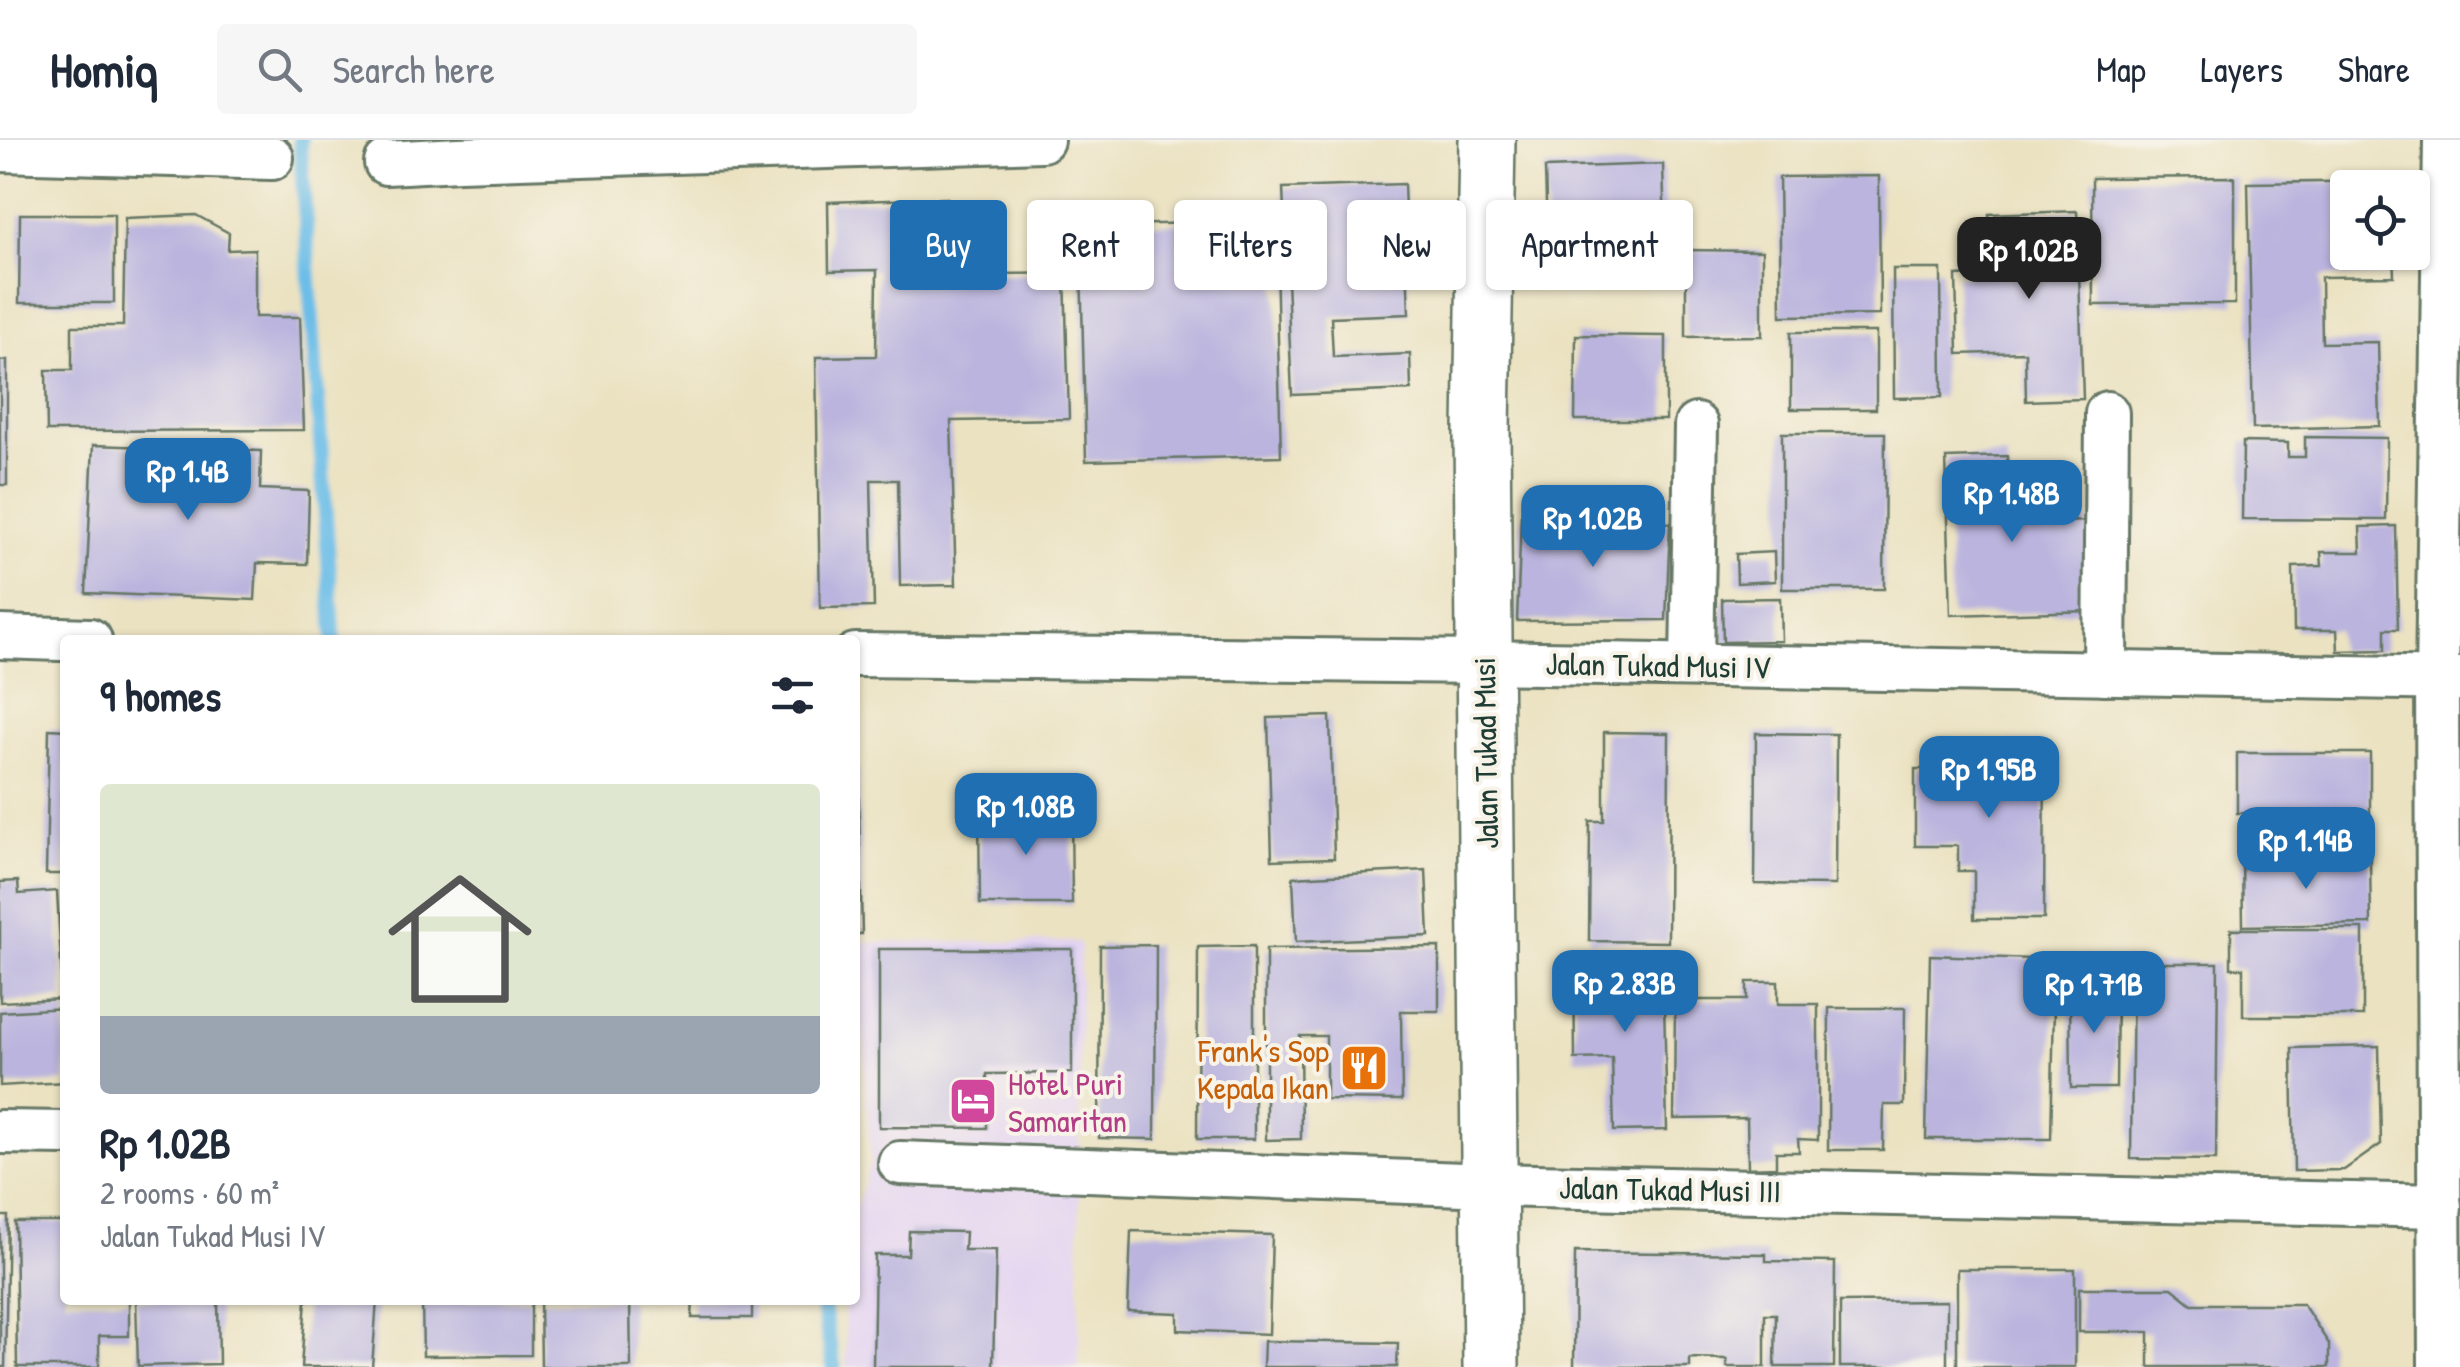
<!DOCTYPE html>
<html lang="en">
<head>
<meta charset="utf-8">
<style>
  :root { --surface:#fff; --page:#f6f6f7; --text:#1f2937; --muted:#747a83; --line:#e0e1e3; --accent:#1f6fb2 }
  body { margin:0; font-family:"Patrick Hand",sans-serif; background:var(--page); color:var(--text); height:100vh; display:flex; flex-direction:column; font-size:38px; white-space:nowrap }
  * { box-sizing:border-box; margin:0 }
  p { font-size:32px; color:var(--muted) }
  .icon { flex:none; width:55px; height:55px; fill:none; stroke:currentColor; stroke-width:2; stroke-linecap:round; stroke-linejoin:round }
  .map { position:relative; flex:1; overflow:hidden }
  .details { position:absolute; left:60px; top:495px; width:800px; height:670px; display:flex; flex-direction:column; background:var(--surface); border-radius:10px; box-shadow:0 2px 8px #0004 }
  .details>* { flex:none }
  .guide { position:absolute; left:890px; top:60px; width:950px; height:90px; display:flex; gap:20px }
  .buttons { position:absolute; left:2330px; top:30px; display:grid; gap:20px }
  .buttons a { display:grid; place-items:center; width:100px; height:100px; border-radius:10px; background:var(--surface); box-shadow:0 2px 8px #0004; font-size:50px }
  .price { position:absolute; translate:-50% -85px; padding:0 22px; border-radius:20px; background:var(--accent); color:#fff; font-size:32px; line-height:65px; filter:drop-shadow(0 2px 5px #0008) }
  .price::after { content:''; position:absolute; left:50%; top:60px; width:30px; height:22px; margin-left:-15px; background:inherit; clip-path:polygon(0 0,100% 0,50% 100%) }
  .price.selected { background:#222; color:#fff }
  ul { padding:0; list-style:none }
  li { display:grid; align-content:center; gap:20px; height:530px; padding:0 40px }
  li span { display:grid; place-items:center; height:310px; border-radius:10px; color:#555 }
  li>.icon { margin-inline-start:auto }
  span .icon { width:180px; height:180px; fill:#fffc; stroke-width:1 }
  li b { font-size:42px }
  h2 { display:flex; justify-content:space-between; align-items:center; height:120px; padding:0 40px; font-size:42px }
  .pill { padding:0 35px; border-radius:10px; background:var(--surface); box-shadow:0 2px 8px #0004; font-size:35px; line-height:90px }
  .pill.selected { background:var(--accent); color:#fff }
  header { display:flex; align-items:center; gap:60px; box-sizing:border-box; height:140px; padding:0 50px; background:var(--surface); border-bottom:2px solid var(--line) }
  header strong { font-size:48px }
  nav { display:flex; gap:55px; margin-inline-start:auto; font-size:35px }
  .search { width:700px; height:90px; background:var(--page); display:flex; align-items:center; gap:25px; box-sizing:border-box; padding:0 35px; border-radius:10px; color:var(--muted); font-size:38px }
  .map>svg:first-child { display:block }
</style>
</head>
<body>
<header>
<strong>Homiq</strong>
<div class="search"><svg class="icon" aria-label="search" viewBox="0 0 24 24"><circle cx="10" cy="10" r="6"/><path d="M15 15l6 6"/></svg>Search here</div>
<nav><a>Map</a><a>Layers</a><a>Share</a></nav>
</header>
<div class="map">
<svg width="2460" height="1227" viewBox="0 0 2460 1227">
  <rect width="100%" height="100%" fill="#f7f3e8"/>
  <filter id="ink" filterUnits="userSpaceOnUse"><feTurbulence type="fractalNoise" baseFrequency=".01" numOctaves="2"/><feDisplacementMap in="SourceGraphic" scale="20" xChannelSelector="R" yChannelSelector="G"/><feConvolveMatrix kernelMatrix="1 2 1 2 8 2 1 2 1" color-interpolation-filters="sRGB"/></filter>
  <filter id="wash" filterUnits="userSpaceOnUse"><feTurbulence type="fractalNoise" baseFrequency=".0048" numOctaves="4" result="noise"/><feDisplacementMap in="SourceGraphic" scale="40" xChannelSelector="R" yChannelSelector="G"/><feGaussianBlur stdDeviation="2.25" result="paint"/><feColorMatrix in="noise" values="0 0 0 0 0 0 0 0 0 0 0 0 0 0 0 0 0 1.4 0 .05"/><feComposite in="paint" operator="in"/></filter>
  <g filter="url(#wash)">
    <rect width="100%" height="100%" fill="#ebe2c1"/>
    <path fill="#e3d3f2" d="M855,802h225l-1,425h-233l-2,-67h11v-90l16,-49 -8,-121 -8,-49z"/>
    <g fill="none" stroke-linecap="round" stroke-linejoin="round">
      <g stroke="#6cbee8" stroke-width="15">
        <path d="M300,0l34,500"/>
        <path d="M821,1160l13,67"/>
      </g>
    </g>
    <g id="blocks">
      <g fill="#bab4de">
        <path d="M1663,24l3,105 -118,2 -3,-103z"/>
        <path d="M1879,36l1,139 -99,1 -2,-139z"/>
        <path d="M2235,37v127l-142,1 -1,-127z"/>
        <path d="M2392,41v7h-44v64h45l1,24 -73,1 1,66 56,-1 2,84 -127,3 -5,-246z"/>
        <path d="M1404,44l5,130 -78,3 2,40 77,-3 1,36 -119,5 -9,-207z"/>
        <path d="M947,58v77l118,-2 4,146 -118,2 5,164 -56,1 -2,-106h-27l3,127 -54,1 -4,-251 60,-1 1,-86 -48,1 -1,-69z"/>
        <path d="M2077,71l6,188 -57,2 -1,-49 -67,2 -2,-78 35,-2 -2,-60z"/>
        <path d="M20,74h94v89h-95z"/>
        <path d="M196,75l33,18 -1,17 27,-1v68h45l4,113 -257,1 -1,-61h26v-44h51l2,-108z"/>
        <path d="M1275,81l6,235 -195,5 -6,-235z"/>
        <path d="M1686,110l76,1v85l-76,1z"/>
        <path d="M1893,129h48l1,128 -48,1z"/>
        <rect x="1791" y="192" width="85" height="77"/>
        <path d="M1576,195l90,1v84h-91z"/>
        <path d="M7,220v125h-7v-124z"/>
        <path d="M1782,293h103l-1,156h-102z"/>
        <path d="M2305,297l82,1 -1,82 -144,-1 1,-77 45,1v14h17z"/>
        <path d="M93,305l168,6 -1,38 49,2 -2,73 -50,-1 -2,37 -169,-7z"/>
        <path d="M2007,316l1,29 47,-1 2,38 32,-1 3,90 -141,4 -5,-157z"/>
        <path d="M1521,376l149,7 -4,97 -149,1z"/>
        <path d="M2396,386l2,103h-13v21l-47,1 -1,-21h-43l-1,-63 29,-1 -1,-14h40l-1,-25z"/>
        <path d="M1774,412l1,29 -38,2 -1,-29z"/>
        <path d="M1780,458l1,43 -58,1 -1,-43z"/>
        <path d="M1330,576l4,142 -62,2 -4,-142z"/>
        <path d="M49,589l16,1v144h-19z"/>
        <path d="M1604,592l65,1 -1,209 -79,-1 1,-120h14z"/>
        <path d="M1756,593l80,1 -1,151 -80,-1z"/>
        <path d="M1936,602l109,1 -1,176h-70v-48h-16v-25h-43v-77h21z"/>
        <path d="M2237,613h133v74h-110v-14h-23z"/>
        <path d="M855,627h3l4,167h-7z"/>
        <path d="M1071,671l1,93h-92l-1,-92z"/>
        <path d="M2242,718h128l1,66 -128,2z"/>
        <path d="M1426,730l3,66 -133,6 -3,-65z"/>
        <path d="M18,741l1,13 38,-3 6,108 -63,3v-120z"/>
        <path d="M2231,789h132v87h-120v-48h-12z"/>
        <path d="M1156,805l-1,194 -56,-1 1,-192z"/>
        <path d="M1254,806v193h-57l1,-192z"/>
        <path d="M1439,807v64h-38l1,89 -76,-1v-63h-26l1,103 -35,1v-191z"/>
        <path d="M879,809h193v124l-85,1v54l-108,-1z"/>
        <path d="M1930,815l125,5 -4,179h-125z"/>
        <path d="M1663,819l4,171 -53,1 -2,-73 -37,1 -1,-99z"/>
        <path d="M2133,823h85l-2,197 -85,-1z"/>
        <path d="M1747,842h31v22h40v136l-20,-1 1,13h-23v15l-28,1 -1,-50 -73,1 1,-119h72z"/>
        <path d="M2070,844h47l-1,104h-45z"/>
        <path d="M65,868v74l-65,4v-74z"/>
        <path d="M1829,868h76l-1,97h-20l-1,45h-55z"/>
        <path d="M2379,906l2,98 -37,26 -50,1 -2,-123z"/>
        <path d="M0,1076h8l-3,151h-5z"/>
        <path d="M15,1082h50v78h64v36h-30v31h-82z"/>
        <path d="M909,1091l56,1 -1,18h32l-3,117h-120l2,-112h33z"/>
        <path d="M1131,1091l141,4 -3,99 -91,-4v-17l-50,-2z"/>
        <path d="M1575,1112l191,2v7l69,1 -1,105h-59l1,-53h-11v53h-38v-8l-37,-1v9h-116z"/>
        <rect x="1957" y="1129" width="118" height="98"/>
        <path d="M2079,1148h93l20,16h111l26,40v23h-180v-35h-70z"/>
        <path d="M136,1160h82l1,64 -81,2z"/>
        <path d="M306,1160h71l-5,67h-71z"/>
        <path d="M422,1160h109v55l-108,1z"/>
        <path d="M540,1160h90l1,67h-90z"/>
        <path d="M693,1160h59v18h-60z"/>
        <path d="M1947,1161v66h-107v-65z"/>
        <path d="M1264,1201l134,2 -1,24h-134z"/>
      </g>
    </g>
  </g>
  <g filter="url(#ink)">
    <use href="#blocks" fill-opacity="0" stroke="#667765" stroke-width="2.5"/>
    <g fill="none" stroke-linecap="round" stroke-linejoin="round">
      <g stroke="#667765" stroke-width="48">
        <g id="minor">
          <path d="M0,10l272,8"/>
          <path d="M386,23l73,-4 583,-19"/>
          <path d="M0,497l90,3"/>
          <path d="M855,515l628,7 977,17"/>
          <path d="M1692,525l4,-240"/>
          <path d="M2105,533l2,-260"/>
          <path d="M0,992l65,1"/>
          <path d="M900,1023l590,22 950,21"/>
          <path d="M2440,1227l-3,-687 8,-540"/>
        </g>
      </g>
      <g stroke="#667765" stroke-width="60">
        <path id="tertiary" d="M1487,0l-5,290 9,937"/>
      </g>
      <use href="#minor" stroke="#fff" stroke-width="42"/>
      <use href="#tertiary" stroke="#fff" stroke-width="55"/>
    </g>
  </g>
  <defs>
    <g id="restaurant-square" transform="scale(2.5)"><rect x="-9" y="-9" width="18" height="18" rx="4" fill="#e8710a" stroke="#f7f3e8"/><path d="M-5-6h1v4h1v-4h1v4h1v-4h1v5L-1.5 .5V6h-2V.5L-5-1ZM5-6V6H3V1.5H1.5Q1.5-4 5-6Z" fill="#fff"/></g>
    <g id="hotel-square" transform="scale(2.5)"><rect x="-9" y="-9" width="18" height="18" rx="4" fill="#d1479c" stroke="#f7f3e8"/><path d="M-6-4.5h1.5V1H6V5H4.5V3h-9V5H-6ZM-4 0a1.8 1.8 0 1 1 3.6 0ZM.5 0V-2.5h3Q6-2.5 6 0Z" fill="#fff"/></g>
  </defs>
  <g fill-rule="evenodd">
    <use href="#restaurant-square" x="1364" y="928"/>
    <use href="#hotel-square" x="973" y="961"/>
  </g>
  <g text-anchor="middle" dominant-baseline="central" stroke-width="8" stroke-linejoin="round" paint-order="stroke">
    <g font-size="32" fill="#1f3d34" stroke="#f7f3e8">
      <text transform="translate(1658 525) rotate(1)">Jalan Tukad Musi IV</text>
      <text transform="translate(1485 613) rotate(-91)">Jalan Tukad Musi</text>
      <text transform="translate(1670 1049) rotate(1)">Jalan Tukad Musi III</text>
    </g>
    <g font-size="32" fill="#c56008" stroke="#f7f3e8" text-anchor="end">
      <text x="1329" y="910">Frank's Sop<tspan x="1329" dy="37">Kepala Ikan</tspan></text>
    </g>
    <g font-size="32" fill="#b23c85" stroke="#f7f3e8" text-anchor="start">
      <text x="1008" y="943">Hotel Puri<tspan x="1008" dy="37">Samaritan</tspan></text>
    </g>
  </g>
</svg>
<div class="buttons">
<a><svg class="icon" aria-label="locate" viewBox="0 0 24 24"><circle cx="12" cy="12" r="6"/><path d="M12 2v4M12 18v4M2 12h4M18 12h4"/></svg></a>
</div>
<b class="price selected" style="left:2029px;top:162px">Rp 1.02B</b>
<b class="price" style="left:188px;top:383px">Rp 1.4B</b>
<b class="price" style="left:2012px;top:405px">Rp 1.48B</b>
<b class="price" style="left:1593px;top:430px">Rp 1.02B</b>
<b class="price" style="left:1989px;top:681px">Rp 1.95B</b>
<b class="price" style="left:1026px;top:718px">Rp 1.08B</b>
<b class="price" style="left:2306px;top:752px">Rp 1.14B</b>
<b class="price" style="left:1625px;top:895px">Rp 2.83B</b>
<b class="price" style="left:2094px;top:896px">Rp 1.71B</b>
<div class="guide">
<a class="pill selected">Buy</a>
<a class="pill">Rent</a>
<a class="pill">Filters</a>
<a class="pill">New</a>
<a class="pill">Apartment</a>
</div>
<section class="details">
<h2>9 homes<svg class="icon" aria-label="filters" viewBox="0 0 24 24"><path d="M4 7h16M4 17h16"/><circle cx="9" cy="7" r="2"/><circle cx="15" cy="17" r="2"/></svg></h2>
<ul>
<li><span style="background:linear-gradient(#dfe7d0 75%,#9aa5b1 0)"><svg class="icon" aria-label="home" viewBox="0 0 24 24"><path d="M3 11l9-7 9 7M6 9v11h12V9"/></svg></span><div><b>Rp 1.02B</b><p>2 rooms · 60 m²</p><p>Jalan Tukad Musi IV</p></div></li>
</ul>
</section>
</div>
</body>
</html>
